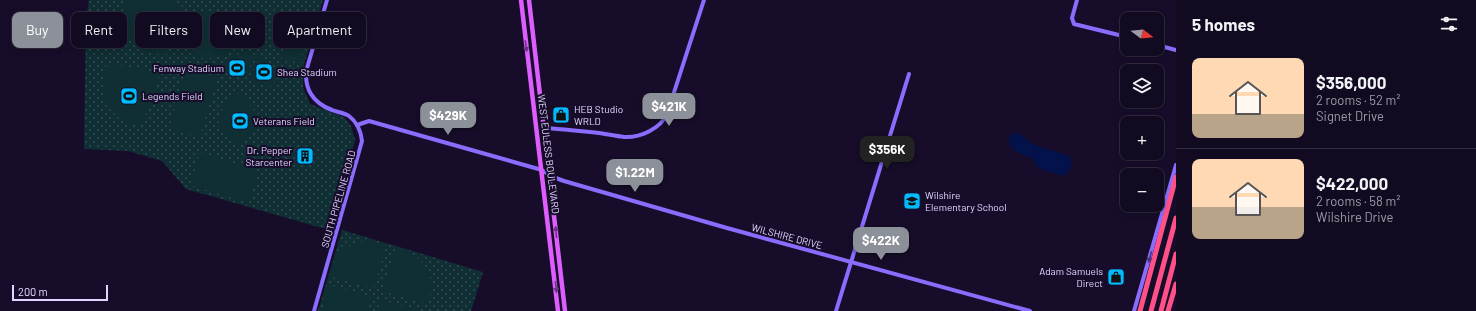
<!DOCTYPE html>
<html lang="en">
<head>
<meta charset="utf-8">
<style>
  :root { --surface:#110a20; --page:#1e182d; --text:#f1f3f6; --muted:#9c9aa5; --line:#302b3e; --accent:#8c9099 }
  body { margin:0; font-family:Barlow,sans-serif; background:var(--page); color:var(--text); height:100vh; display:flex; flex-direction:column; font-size:15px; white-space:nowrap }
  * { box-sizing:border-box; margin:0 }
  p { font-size:13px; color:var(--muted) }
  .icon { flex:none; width:22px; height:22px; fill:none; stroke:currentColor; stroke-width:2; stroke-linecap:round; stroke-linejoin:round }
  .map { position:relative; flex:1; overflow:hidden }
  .sheet { display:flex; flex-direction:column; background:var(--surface); width:300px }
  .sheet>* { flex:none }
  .top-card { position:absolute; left:12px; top:12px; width:380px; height:36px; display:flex; gap:8px }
  .needle { width:26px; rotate:106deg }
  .controls { position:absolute; left:1120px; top:12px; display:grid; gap:8px }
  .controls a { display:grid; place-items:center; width:44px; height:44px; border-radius:8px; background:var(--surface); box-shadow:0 2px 6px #0003,0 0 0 1px var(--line); font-size:20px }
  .scale { position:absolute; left:12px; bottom:10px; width:96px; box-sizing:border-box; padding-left:4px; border:2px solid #e1d6ff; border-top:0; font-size:11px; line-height:14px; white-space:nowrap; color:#e1d6ff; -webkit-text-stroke:3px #170d2a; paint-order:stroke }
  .price { position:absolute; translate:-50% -34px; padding:0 9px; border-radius:8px; background:var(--accent); color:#fff; font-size:13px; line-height:26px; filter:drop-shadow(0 1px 2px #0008) }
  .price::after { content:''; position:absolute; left:50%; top:24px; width:12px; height:9px; margin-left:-6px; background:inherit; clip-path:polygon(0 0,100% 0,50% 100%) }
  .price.current { background:#222; color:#fff }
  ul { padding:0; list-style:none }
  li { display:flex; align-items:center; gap:12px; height:100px; padding:0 16px }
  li+li { border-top:1px solid var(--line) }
  li span { display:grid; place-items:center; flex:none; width:112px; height:80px; border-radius:8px; color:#555 }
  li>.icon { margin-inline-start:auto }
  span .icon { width:48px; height:48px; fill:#fffc; stroke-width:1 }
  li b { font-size:17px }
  h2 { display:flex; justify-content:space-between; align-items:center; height:48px; padding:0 16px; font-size:17px }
  .tag { padding:0 14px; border-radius:8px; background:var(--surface); box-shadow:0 2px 6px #0003,0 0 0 1px var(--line); font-size:14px; line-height:36px }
  .tag.current { background:var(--accent); color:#fff }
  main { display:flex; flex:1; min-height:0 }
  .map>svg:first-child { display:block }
</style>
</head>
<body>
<main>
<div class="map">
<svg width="1176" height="311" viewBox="0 0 1176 311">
  <defs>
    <pattern id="park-dots" width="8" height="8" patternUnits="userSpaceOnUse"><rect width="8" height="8" fill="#0f2f34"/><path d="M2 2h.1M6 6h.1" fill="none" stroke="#324c52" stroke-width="1.8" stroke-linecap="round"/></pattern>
  </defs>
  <rect width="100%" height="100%" fill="#170d2a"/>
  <g fill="url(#park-dots)">
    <path d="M89,0h234l-19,65 -1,22 7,17 34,13 7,9 4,14 -26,90 -143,-41 -24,-28 -34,-10 -44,-2 2,-131z"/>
    <path d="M342,230l141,42 -12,39h-153z"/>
  </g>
  <g fill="#0f2f34">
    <path d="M127,0h40l14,4 1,2 -15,48c-7,0 -14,0 -20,-2 -23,-6 -28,-33 -20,-52z"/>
    <path d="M206,11l44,13c-8,27 -31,40 -58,32l12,-43z"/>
    <path d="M284,40c13,1 20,10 19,22l-19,-1 -2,-2z"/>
    <path d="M245,53l8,2 -6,22 -3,1 -21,-6c3,-11 9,-18 22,-19z"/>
    <path d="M257,56c16,5 21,16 16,31l-21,-6 -1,-2z"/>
    <path d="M107,64l31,4 18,6 3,5 -6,20 -13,27c-33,-6 -44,-32 -33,-62z"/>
    <path d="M186,69l31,9 -17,59 -31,-9z"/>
    <path d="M239,93l23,26v5l-25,22c-9,-8 -18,-15 -19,-28l8,-15z"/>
    <path d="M200,153l58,19 -10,31 -58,-18z"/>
    <path d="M367,241l20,3 -13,43 -2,1 -43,-12c5,-20 17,-33 38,-35z"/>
    <path d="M396,246c29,10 41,28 32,58l-43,-12 -2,-2z"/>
    <path d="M327,284l43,13 1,2 -3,12h-44v-15z"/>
    <path d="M382,300l38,11h-43l3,-10z"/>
  </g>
  <path fill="#04124b" d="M1014,133c9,1 12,7 19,11 12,6 25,7 37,13 3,9 0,16 -8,19l-24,-8 -6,-10c-9,-3 -24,-7 -23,-20z"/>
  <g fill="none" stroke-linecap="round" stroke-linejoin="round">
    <g stroke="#896dff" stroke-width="4">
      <path d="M1077,0l-5,18 2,6 53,13"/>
      <path d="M1157,45l19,5"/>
      <path d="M357,125l12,-4 173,49 8,6 14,5 163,47 303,83"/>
      <path d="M544,128c19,1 37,3 55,5 8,1 16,3 25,4 16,1 36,-8 43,-23l37,-114"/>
      <path d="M314,311l48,-170c-1,-9 -5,-19 -13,-25 -4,-3 -12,-4 -17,-6 -19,-7 -29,-22 -25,-42l20,-68"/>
      <path d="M836,311l73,-237"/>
      <path d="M1134,311l42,-146"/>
    </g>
    <g stroke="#de5dff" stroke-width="4.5">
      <path d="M521,0l37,311"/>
      <path d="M529,0l36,311"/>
    </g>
    <g stroke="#ff5187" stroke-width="5">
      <path d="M1140,311l36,-134"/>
      <path d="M1151,311l25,-93"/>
      <path d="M1161,311l15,-57"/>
      <path d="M1168,311l8,-27"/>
    </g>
  </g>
  <defs><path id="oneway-solid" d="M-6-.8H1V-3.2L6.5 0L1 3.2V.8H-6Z"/></defs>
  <g fill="#71318a">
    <use href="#oneway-solid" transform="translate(526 46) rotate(83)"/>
    <use href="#oneway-solid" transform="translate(556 232) rotate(-96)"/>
    <use href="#oneway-solid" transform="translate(556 287) rotate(84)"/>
  </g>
  <use fill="#45337f" href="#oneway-solid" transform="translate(1150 257) rotate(106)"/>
  <defs>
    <g id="stadium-square" transform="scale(0.9)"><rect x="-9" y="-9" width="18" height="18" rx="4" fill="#02bbff" stroke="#170d2a"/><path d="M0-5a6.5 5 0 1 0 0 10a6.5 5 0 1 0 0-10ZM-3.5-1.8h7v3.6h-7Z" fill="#111"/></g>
    <g id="shop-square" transform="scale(0.9)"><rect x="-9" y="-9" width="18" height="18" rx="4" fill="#02bbff" stroke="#170d2a"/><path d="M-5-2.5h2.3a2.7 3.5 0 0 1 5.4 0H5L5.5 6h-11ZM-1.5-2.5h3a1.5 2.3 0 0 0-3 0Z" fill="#111"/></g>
    <g id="building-square" transform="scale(0.9)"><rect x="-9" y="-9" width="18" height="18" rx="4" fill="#02bbff" stroke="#170d2a"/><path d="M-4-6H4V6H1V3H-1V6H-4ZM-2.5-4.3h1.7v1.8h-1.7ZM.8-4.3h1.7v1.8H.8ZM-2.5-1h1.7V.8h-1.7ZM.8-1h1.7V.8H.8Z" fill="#111"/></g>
    <g id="school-square" transform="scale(0.9)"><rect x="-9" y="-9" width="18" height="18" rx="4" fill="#02bbff" stroke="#170d2a"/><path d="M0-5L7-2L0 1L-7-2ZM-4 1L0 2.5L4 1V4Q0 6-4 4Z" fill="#111"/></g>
  </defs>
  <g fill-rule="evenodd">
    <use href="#stadium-square" x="237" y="68"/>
    <use href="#stadium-square" x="264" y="72"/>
    <use href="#stadium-square" x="129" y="96"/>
    <use href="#shop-square" x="561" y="115"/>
    <use href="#stadium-square" x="240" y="121"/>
    <use href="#building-square" x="305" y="156"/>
    <use href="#school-square" x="912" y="201"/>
    <use href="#shop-square" x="1116" y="277"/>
  </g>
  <g text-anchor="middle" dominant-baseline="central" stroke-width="4" stroke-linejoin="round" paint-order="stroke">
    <g font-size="10" fill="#e1d6ff" stroke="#170d2a" text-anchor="start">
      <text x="224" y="68" text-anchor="end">Fenway Stadium</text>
      <text x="277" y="72">Shea Stadium</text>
      <text x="142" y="96">Legends Field</text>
      <text x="574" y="109">HEB Studio<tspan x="574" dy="12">WRLD</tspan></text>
      <text x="253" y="121">Veterans Field</text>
      <text x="292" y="150" text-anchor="end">Dr. Pepper<tspan x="292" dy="12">Starcenter</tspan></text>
      <text x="925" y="195">Wilshire<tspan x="925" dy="12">Elementary School</tspan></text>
      <text x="1103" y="271" text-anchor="end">Adam Samuels<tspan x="1103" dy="12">Direct</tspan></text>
    </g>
    <g font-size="10" fill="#e1d6ff" stroke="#170d2a">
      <text transform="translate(549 154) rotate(83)">WEST EULESS BOULEVARD</text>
      <text transform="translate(338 199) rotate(-74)">SOUTH PIPELINE ROAD</text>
      <text transform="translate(787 236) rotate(15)">WILSHIRE DRIVE</text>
    </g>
  </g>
</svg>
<div class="controls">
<a><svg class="needle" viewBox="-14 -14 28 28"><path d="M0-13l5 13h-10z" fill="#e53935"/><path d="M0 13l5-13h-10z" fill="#9c9aa5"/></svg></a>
<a><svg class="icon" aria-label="layers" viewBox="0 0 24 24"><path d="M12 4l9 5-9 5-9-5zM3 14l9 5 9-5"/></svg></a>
<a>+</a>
<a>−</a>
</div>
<div class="scale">200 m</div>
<b class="price" style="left:669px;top:127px">$421K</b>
<b class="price" style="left:448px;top:136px">$429K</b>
<b class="price current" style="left:887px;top:170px">$356K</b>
<b class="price" style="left:635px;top:193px">$1.22M</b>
<b class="price" style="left:881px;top:261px">$422K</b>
<div class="top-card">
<a class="tag current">Buy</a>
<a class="tag">Rent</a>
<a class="tag">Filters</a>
<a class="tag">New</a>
<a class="tag">Apartment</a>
</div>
</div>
<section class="sheet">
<h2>5 homes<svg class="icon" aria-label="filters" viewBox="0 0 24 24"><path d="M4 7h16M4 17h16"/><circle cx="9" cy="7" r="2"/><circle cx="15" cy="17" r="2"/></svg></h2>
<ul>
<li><span style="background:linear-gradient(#ffd9b3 70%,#b9a48a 0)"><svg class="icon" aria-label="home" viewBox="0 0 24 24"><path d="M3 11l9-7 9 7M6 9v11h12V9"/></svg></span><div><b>$356,000</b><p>2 rooms · 52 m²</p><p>Signet Drive</p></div></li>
<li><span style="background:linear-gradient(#ffd9b3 60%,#b9a48a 0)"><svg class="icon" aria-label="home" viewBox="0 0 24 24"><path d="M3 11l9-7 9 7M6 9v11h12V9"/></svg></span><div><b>$422,000</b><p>2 rooms · 58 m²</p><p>Wilshire Drive</p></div></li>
</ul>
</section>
</main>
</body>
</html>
